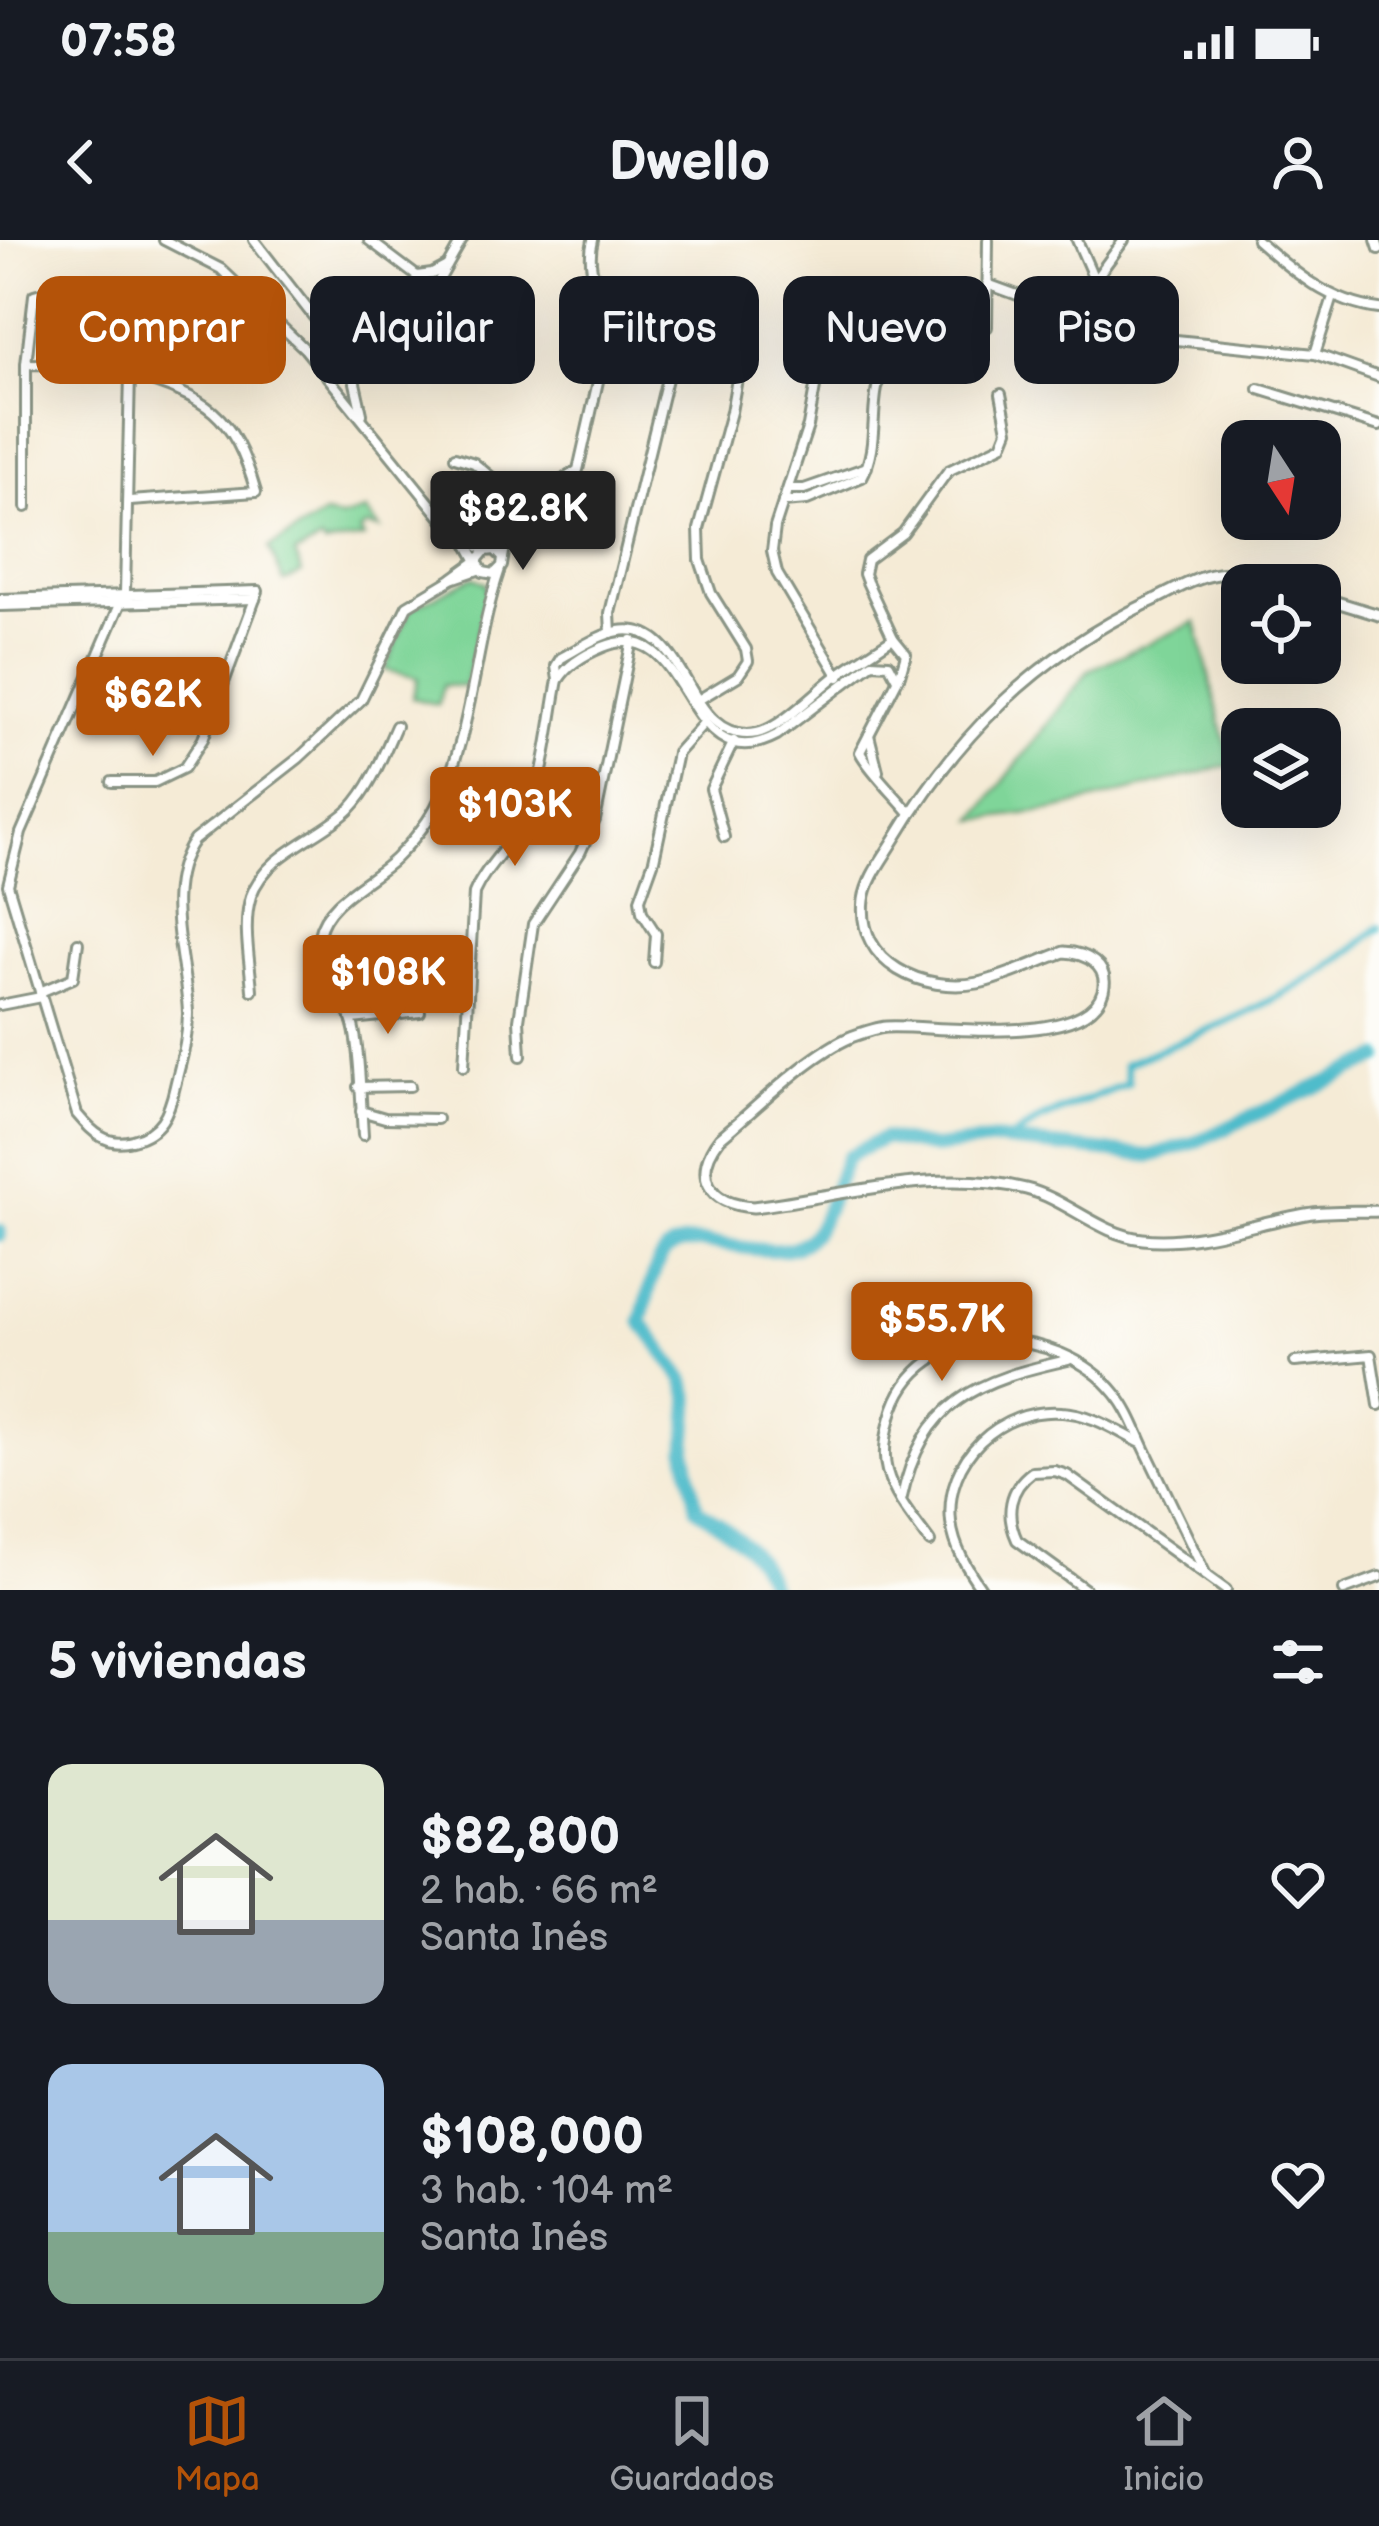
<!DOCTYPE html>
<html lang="es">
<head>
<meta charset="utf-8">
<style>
  :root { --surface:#171b24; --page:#242831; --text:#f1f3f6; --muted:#9ea1a6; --line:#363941; --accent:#b45309 }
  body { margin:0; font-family:"Balsamiq Sans",sans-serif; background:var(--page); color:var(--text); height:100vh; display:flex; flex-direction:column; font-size:45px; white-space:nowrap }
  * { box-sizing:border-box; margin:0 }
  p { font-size:39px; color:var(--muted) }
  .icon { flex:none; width:66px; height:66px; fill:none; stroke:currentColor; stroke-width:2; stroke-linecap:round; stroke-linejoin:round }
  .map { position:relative; height:1350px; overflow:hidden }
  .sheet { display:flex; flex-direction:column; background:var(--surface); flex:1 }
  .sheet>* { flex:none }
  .top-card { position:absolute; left:36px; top:36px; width:1308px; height:108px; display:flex; gap:24px }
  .needle { width:78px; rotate:168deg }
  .buttons { position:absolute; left:1221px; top:180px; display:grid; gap:24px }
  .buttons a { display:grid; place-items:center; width:120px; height:120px; border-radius:24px; background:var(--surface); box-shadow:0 12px 48px #0002; font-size:60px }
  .price { position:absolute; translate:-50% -102px; padding:0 27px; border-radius:12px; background:var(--accent); color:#fff; font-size:39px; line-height:78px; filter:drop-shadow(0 3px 6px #0008) }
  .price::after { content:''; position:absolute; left:50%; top:72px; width:36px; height:27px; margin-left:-18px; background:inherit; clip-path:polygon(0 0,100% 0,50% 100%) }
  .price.active { background:#222; color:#fff }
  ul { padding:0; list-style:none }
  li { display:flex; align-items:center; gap:36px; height:300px; padding:0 48px }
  li span { display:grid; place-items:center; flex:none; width:336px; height:240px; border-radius:24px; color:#555 }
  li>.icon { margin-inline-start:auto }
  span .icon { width:144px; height:144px; fill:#fffc; stroke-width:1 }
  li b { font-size:51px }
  h2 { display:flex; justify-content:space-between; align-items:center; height:144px; padding:0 48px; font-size:51px }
  .pill { padding:0 42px; border-radius:24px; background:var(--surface); box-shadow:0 12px 48px #0002; font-size:42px; line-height:108px }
  .pill.active { background:var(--accent); color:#fff }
  .status { display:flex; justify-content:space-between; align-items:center; height:84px; padding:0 60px; background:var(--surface); direction:ltr }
  .status svg { height:33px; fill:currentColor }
  header { display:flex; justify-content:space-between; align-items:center; height:156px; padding:0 48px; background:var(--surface); font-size:54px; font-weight:700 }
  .dock { display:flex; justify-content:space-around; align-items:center; height:168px; border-top:3px solid var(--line); background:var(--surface); font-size:33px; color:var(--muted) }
  .dock a { display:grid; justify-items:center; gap:6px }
  .dock .active { color:var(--accent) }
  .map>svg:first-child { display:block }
</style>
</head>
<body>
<div class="status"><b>07:58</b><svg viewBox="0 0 49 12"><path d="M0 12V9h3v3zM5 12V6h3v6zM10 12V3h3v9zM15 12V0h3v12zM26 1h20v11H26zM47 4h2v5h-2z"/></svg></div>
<header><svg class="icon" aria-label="back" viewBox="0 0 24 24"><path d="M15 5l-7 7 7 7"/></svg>Dwello<svg class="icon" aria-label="person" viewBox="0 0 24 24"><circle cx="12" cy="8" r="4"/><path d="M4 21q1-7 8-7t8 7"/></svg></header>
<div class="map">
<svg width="1379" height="1350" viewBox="0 0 1379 1350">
  <rect width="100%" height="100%" fill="#fdfcf7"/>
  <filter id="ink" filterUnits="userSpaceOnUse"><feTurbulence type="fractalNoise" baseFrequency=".00833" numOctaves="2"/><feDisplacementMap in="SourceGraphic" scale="24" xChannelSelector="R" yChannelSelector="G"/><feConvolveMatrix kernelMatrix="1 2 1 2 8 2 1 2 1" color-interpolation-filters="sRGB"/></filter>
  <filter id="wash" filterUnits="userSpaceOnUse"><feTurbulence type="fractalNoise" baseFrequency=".004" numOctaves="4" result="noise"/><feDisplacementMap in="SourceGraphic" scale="48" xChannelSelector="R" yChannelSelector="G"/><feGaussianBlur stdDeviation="2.7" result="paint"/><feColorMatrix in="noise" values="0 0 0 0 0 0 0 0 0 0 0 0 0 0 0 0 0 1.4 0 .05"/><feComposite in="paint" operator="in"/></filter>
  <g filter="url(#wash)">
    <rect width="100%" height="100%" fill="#f5ebd6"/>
    <g fill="#7fd599" stroke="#4f8966" stroke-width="3">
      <path d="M366,271l14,18 -13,-3 -7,5 4,7 -40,7 -3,-4 -26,13 7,19 -18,9 -15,-34 55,-33 17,3z"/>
      <path d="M473,337l13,6 1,11 -22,93 -22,-2 -5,20 -26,-7 6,-20 -33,-8 25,-61z"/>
      <path d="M1196,382l35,143 -176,45 -81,10 115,-150z"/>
    </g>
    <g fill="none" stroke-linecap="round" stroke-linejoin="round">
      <path stroke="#50bccb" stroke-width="8" d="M1006,902l35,-23 87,-36 -3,-19c96,-39 174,-68 254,-136"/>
      <g stroke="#50bccb" stroke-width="14">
        <path d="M0,991v4"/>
        <path d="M772,1350c-10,-38 -44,-61 -75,-81l-11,-57 4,-53 -6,-19 -43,-59c7,-19 9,-45 19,-62 24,-42 114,13 148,-20 21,-21 26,-57 40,-83l36,-18 50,10 62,-8 155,16 45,-14 183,-84"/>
      </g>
    </g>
  </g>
  <g filter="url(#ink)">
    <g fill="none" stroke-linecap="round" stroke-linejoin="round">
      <g stroke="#8a9485" stroke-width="14">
        <g id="minor">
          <path d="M164,0l57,29 84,80 144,178 36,24"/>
          <path d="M254,0l97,125 11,49"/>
          <path d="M369,0l126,95"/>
          <path d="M1077,0l17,39"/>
          <path d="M1257,0c36,32 73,63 122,69"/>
          <path d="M1376,0l3,9"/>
          <path d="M417,36l15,-2 15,-8"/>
          <path d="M990,45l88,32 41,22"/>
          <path d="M434,49l28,-49"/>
          <path d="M1333,57l-18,57 64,23"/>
          <path d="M1078,77l16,-36 30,-41"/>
          <path d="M987,87l1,-87"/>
          <path d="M1176,100l139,14"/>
          <path d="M827,109l-7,11 -12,66 -33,101 -3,24 5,22 62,104"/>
          <path d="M26,124l8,-69 7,-2 31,18"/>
          <path d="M1259,149l120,37"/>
          <path d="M455,217l19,6 52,43"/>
          <path d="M788,249h16l63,-22"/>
          <path d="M130,261l126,-9c-23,-80 -49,-94 -126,-118"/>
          <path d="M783,262l24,-2 55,-23c20,-36 3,-82 26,-117"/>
          <path d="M26,267v-143l97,1 7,9 -5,219 -104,240 -13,52 69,229c15,18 30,33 55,26 29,-7 37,-27 43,-54 6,-25 13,-46 13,-73 -2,-55 -29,-124 6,-173l105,-82 62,-58 46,-94 45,-27 29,-10"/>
          <path d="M517,269l61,-39 30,-133c2,-39 -25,-58 -15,-97"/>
          <path d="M468,305l15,27 11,2 8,-8 1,-8 -8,-8 -10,1 -6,7"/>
          <path d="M503,318c5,-28 10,-62 42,-68"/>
          <path d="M453,338l25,-18"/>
          <path d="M0,359l258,-8 -55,148 -19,29 -29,14h-43"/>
          <path d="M0,366l255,-7"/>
          <path d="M611,393l-1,-20 60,-247 1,-23"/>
          <path d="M559,439c10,-16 27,-25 44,-32 89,-37 78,139 174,88l95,-72 17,1 8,15"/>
          <path d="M695,462l43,-26 10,-15 -2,-12 -35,-56 -11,-33 -1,-31 32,-117 15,-83"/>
          <path d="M869,495l9,36"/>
          <path d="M910,573c-14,-17 -41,-43 -50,-61l40,-77 6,-21 -13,-16 -26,-56 -3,-8 3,-14 36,-27 45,-62 54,-26 6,-15 -7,-36"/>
          <path d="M724,597l-13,-48 23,-48"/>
          <path d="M654,722l2,-28 -14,-22 -2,-13 14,-39 23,-107 26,-29"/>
          <path d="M252,750c-2,-29 -10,-66 -1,-94 15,-43 69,-58 99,-87 22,-23 33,-54 46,-83"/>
          <path d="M40,752l33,-14 5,-35"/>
          <path d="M334,758l18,-21v-12l-9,-18"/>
          <path d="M0,765l41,-8"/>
          <path d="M352,779l68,-7"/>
          <path d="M521,816l-2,-36 14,-96 47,-71 15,-33 37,-180"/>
          <path d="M464,826l10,-173c12,-27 35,-46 50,-72 22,-40 25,-96 34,-141l-2,-14 5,-8c17,-9 39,-24 58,-27 72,-11 65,115 138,102 25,-5 60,-43 82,-59 18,-13 36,-24 54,-36"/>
          <path d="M358,847l52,-1"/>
          <path d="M361,871l24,7 52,1"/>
          <path d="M363,895c-2,-25 -3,-99 -13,-118 -16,-32 -40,-38 -31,-82 7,-35 52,-53 76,-76 17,-17 34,-37 44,-59 34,-68 36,-158 61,-231"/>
          <path d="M1295,1122l76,-7 8,50"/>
          <path d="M901,1261c21,-101 77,-121 167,-141"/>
          <path d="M930,1302c-16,-22 -36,-45 -43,-71 -5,-18 -1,-37 4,-54 27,-101 169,-94 225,-23 14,17 21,38 30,57 20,41 40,83 60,124"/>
          <path d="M982,1350c-14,-20 -28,-42 -31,-68 -7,-63 49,-115 111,-110 28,1 55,19 79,31"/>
          <path d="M1086,1350l-69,-50c-12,-26 -8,-51 15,-68l23,-1 12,4 159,115"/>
          <path d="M1344,1350l35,-13"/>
        </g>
      </g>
      <g stroke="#8a9485" stroke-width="15">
        <g id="tertiary">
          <path d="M1281,345c-21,-6 -42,-14 -63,-11 -23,3 -47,18 -68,28 -114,54 -193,133 -257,240 -11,18 -26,37 -29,58 -8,64 60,93 114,83 29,-6 58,-21 86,-31 21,1 46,13 39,39 -16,59 -172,33 -217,36 -11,1 -24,6 -35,10 -44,19 -93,70 -131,101 -28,36 -13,66 33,69 88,-11 184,-40 273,-18 41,10 74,46 117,50 53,6 111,-16 163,-25 24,-4 49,-2 73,-3"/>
          <path d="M1320,357l59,18"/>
        </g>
      </g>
      <use href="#minor" stroke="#fff" stroke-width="8"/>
      <use href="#tertiary" stroke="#fff" stroke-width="9"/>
    </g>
  </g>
</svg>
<div class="buttons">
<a><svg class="needle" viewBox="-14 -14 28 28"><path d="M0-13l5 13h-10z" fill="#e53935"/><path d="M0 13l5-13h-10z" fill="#9ea1a6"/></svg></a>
<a><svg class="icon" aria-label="locate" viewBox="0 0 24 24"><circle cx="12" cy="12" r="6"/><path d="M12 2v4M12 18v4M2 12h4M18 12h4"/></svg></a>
<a><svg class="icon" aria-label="layers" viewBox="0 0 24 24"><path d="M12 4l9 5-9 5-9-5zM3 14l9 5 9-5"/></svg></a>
</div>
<b class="price active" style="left:523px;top:333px">$82.8K</b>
<b class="price" style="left:153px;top:519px">$62K</b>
<b class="price" style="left:515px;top:629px">$103K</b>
<b class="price" style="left:388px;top:797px">$108K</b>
<b class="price" style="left:942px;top:1144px">$55.7K</b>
<div class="top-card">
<a class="pill active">Comprar</a>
<a class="pill">Alquilar</a>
<a class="pill">Filtros</a>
<a class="pill">Nuevo</a>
<a class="pill">Piso</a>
</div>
</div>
<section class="sheet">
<h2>5 viviendas<svg class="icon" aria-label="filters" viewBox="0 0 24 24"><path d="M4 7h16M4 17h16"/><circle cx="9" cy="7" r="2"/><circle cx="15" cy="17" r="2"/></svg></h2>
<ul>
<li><span style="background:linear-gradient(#dfe7d0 65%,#9aa5b1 0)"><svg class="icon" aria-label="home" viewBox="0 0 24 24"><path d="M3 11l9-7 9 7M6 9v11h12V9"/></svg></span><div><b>$82,800</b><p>2 hab. · 66 m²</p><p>Santa Inés</p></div><svg class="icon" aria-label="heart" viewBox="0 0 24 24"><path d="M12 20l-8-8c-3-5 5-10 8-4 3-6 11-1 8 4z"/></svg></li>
<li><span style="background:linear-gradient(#a9c7e8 70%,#7fa58c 0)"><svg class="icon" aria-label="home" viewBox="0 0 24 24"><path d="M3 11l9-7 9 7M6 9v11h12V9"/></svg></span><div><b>$108,000</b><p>3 hab. · 104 m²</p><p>Santa Inés</p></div><svg class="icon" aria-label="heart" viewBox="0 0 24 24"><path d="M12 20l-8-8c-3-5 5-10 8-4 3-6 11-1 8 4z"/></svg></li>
</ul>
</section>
<nav class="dock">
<a class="active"><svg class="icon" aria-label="map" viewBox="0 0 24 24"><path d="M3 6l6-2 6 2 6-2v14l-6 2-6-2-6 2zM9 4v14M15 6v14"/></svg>Mapa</a>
<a><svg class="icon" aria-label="saved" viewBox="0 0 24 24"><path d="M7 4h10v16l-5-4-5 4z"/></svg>Guardados</a>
<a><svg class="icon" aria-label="home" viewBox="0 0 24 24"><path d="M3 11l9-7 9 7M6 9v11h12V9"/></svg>Inicio</a>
</nav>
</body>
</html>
